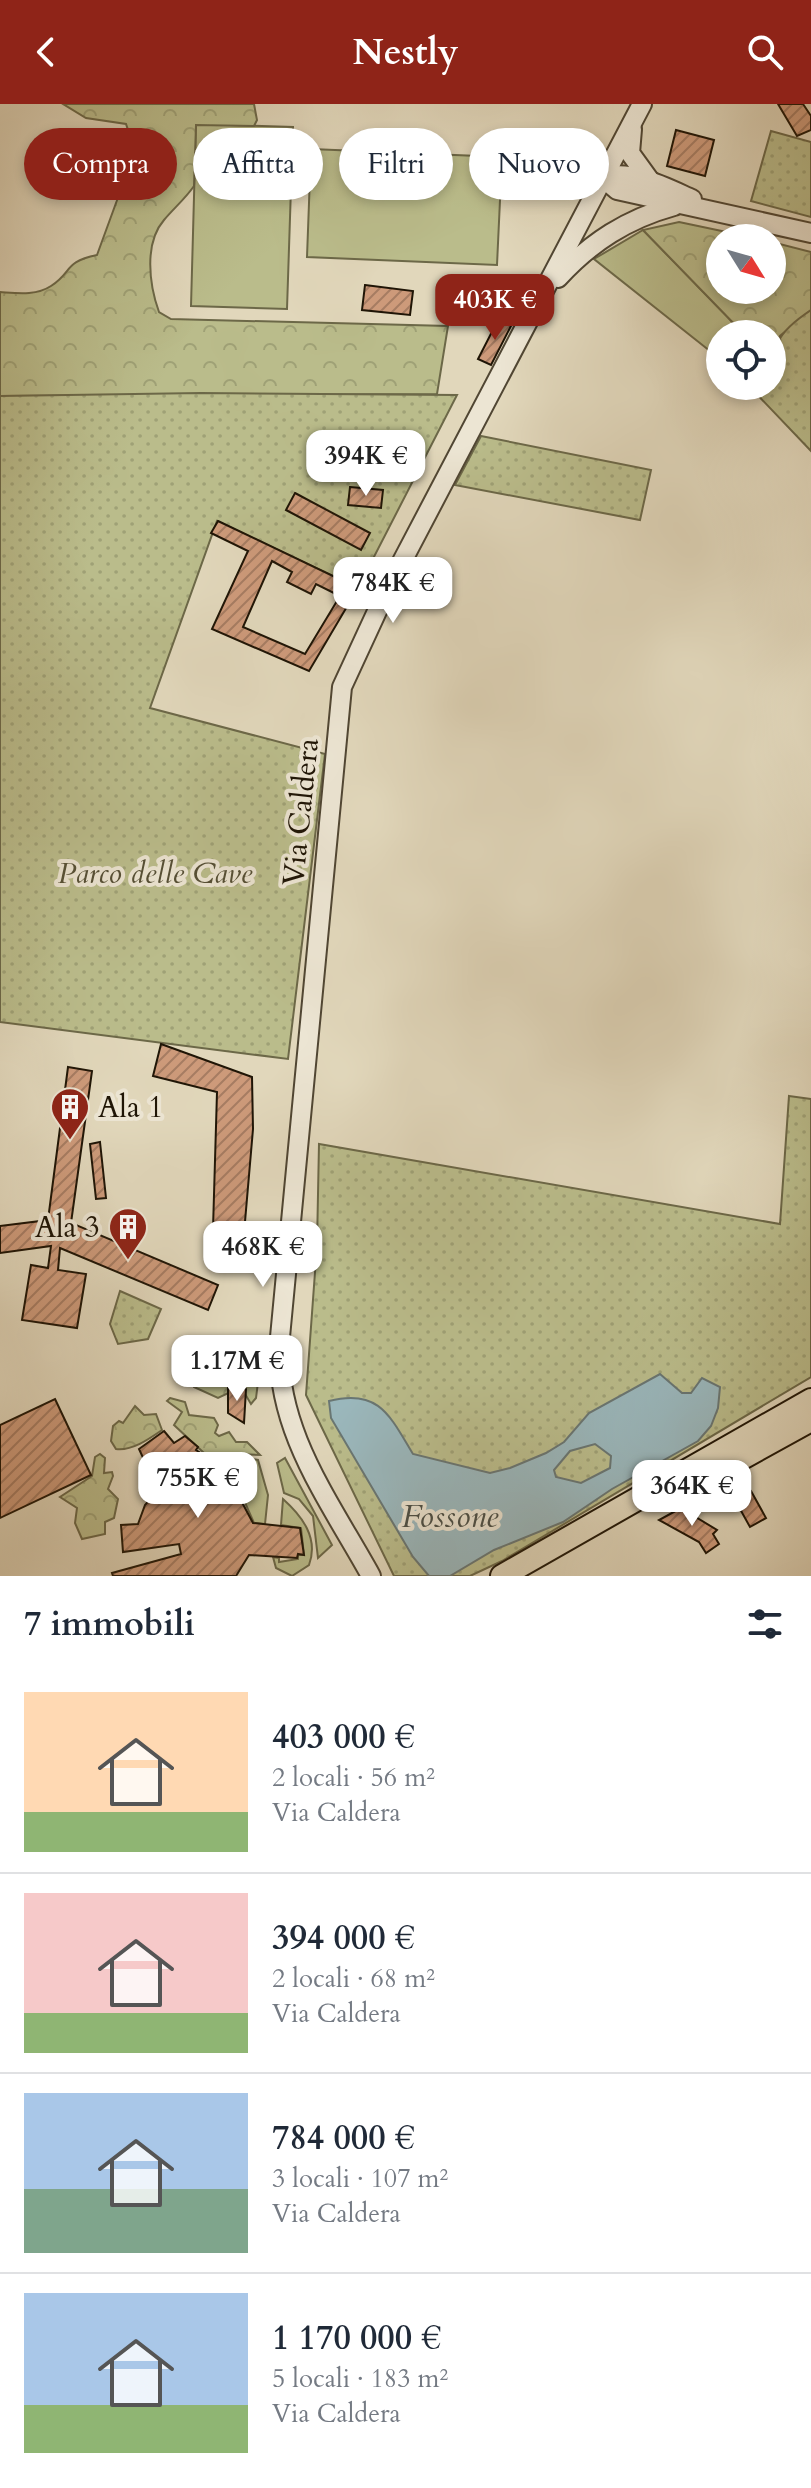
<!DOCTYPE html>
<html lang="it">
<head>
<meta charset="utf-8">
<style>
  :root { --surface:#fff; --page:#f6f6f7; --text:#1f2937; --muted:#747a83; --line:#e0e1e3; --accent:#8f2418 }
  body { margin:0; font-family:Cardo,serif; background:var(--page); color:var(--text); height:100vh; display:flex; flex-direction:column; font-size:30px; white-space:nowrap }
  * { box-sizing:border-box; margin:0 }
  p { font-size:26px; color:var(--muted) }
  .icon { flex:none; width:44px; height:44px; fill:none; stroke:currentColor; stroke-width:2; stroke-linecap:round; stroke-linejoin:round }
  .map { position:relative; height:1472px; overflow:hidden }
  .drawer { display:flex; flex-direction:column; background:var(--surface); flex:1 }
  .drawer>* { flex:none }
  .hud { position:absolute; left:24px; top:24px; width:764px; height:72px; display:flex; gap:16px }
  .needle { width:52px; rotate:127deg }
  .tools { position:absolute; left:706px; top:120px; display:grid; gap:16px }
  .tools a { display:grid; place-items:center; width:80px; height:80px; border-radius:50%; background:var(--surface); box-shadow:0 4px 12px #0003; font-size:40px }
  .price { position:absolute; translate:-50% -68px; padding:0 18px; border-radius:16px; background:#fff; color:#222; font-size:26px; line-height:52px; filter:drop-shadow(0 2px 4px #0008) }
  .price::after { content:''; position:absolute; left:50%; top:48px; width:24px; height:18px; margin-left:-12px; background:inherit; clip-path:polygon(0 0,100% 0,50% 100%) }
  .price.selected { background:var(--accent); color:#fff }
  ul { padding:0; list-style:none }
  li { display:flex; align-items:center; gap:24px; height:200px; padding:0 24px }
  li+li { border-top:2px solid var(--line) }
  li span { display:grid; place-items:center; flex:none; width:224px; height:160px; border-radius:0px; color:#555 }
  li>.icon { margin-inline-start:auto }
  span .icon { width:96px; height:96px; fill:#fffc; stroke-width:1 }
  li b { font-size:34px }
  h2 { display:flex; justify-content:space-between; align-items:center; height:96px; padding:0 24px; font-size:34px }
  .chip { padding:0 28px; border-radius:36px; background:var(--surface); box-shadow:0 4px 12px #0003; font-size:28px; line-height:72px }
  .chip.selected { background:var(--accent); color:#fff }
  header { display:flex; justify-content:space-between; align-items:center; height:104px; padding:0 24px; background:var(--accent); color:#fff; font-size:36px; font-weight:700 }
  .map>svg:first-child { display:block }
</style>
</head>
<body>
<header><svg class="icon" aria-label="back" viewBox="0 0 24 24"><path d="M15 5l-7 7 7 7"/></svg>Nestly<svg class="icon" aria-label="search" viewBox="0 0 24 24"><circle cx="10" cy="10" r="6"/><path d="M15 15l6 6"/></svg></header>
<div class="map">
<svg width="811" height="1472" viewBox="0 0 811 1472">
  <defs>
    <pattern id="forest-crowns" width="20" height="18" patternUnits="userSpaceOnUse" patternTransform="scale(2)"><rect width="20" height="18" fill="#babc8b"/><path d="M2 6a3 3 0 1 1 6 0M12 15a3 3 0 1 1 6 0" fill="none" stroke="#9fa176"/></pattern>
    <pattern id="park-dots" width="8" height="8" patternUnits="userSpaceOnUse" patternTransform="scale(2)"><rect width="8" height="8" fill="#babc8b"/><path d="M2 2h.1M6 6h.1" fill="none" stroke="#9fa176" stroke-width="1.8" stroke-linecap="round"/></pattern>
    <pattern id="building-hatch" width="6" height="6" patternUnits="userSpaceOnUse" patternTransform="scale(2)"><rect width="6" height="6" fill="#cd9a7a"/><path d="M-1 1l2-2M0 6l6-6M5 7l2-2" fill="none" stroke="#a67c62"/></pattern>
  </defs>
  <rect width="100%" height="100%" fill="#e1d7bb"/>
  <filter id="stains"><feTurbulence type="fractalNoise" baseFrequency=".0025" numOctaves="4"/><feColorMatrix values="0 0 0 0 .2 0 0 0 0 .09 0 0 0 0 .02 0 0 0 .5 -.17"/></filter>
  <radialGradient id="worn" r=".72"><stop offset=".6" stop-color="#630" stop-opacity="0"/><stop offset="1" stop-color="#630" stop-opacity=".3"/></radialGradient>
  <g fill="#babc8b" stroke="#6c6848" stroke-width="2">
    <path d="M196,20l97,3 -6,182 -96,-3z"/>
    <path d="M311,45l191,8 -5,108 -190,-8z"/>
    <path d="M643,126l101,104h-24v25l-126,-100z"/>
    <path d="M285,1354l47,87 -14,13 -5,-42 -14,-17 -15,-6 -7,-30z"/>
    <path d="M252,1355l6,1 10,35 -3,29 -11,-1 -11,-25 -10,-10 5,-7 -11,-7 7,-10 12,7z"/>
    <path d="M283,1395c19,17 36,39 26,66l-17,11 -16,-8 -3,-11 6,1v4l19,-3v-4h6l-3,-27 -20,-3z"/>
  </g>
  <g fill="url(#forest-crowns)" stroke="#6c6848" stroke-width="2">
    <path d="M63,0h191l3,16 -3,6 -58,-1 -2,61c-9,13 -20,22 -30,34 -20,23 -15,64 -5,92l12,7 277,7 -11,68 -437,2v-104c16,1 36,4 51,-6 22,-14 12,-24 46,-31l38,-104 -9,-27 -40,-6z"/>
    <path d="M679,118l76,16h-35v52h52v-48l39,10v58l-31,26 -8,14v-16h-28l-101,-104z"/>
    <path d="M242,1263l17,7 -3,24 -5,6 -10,-17 -23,11 -24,-11 -2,-11 23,-5 7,7z"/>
    <path d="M170,1294l15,4 4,13 25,3 4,7 -3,8 4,3 10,-4 7,10h11l13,13 -56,-2 -30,-28 8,-13 -15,-11z"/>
    <path d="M135,1302l9,9 12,-1 6,16c-13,9 -30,21 -46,19l-5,-8 2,-15 6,-5 4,2z"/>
    <path d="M100,1350l5,4 -1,15 8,-1 1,4 -5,13 10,10 -4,19 -9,4v12l-23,5 -7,-16 2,-15 -17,-11 32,-21 3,-19z"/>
  </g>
  <g fill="url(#park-dots)" stroke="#6c6848" stroke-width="2">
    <path d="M771,27l40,11v75l-60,-16z"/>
    <path d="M811,206v141l-62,-65h23c0,-41 4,-53 39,-76z"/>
    <path d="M201,289l256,2 -99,193 -141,-67 -67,187 175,46 -37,305 -288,-37v-626z"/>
    <path d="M481,332l170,34 -11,50 -185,-35z"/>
    <path d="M789,992l22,3v278l-309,184 -32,15h-76l-88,-181 11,-150 2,-101 461,80z"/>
    <path d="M120,1187l41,18 -13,30 -30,5 -8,-20z"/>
  </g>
  <path fill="#9ab7bc" stroke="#697673" stroke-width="2" fill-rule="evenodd" d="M660,1270l22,19h9l11,-15 18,9 -2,21 -7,18 -13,15 -86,48 -49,33 -69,28 -44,26h-21l-16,-19 -82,-139 -2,-17c50,-13 61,15 84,53l77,19 20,-5 36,-15 18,-11 25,-29zM595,1340l16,12 -1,12 -29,15 -25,-6 -2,-7 16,-19z"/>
  <g fill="url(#building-hatch)" stroke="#1f1506" stroke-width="2" fill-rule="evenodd">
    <path d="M778,0h25l8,12v14l-14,6z"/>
    <path d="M676,26l38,10 -9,36 -38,-10z"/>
    <path d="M365,181l48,6 -3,24 -48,-5z"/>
    <path d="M461,191l25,2 -2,25 -25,-2z"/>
    <path d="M497,218h16l-22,43 -13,-6z"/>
    <path d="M350,383l33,3 -2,18 -33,-3z"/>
    <path d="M295,389l75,40 -9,17 -75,-40z"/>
    <path d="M218,417l140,67 -49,83 -97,-42 36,-78 -37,-18zM272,457l20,11 -5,10 24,12 5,-10 24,12 -35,58 -62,-27z"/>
    <path d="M161,940l91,33 1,52 -9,104 -31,-4 4,-137 -64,-16z"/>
    <path d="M68,963l24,4 -21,152 147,62 -10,25 -148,-62 -2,22 28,4 -9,54 -55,-8 9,-55 17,3 3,-22 -51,7v-27l48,-6z"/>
    <path d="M100,1038l6,56 -10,1 -6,-55z"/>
    <path d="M228,1282l18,3 -2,34 -16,-10z"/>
    <path d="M55,1295l36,76 -91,43v-93z"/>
    <path d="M164,1327l10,12 11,-7 13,11 -2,3 9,6 -12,15 19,5 25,17 16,30 47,5 4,27 -6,-1 -1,4 -48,-3 -13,21h-123l-1,-3 69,-19 -2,-10 -56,8 -2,-27 17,-1 7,-19 13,-15 -19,-41z"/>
    <path d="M751,1387l15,27 -16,9 -15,-27z"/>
    <path d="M681,1404l36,22 -4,4 6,10 -13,9 -7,-11 -40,-22z"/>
  </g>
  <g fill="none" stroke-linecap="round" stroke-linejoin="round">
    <g stroke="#504633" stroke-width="22">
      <g id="minor">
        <path d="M632,25l-2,24 21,29"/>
        <path d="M603,74l14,12 194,43"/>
        <path d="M603,74c27,-10 64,10 89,21"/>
        <path d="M558,174c33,-36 69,-59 116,-72"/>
        <path d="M371,1472c-42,-76 -98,-149 -91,-239l62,-650 43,-93 257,-490"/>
      </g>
    </g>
    <g stroke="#1f1506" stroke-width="26">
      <g id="major">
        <path d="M675,1391l136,-75"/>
        <path d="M502,1472l309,-176"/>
      </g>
    </g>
    <use href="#minor" stroke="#ece5d3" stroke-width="18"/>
    <use href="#major" stroke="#e1d7bb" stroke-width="22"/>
  </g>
  <defs>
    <g id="building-pin" transform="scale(2)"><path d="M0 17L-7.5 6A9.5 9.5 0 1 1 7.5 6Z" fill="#8f2418" stroke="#ece5d3"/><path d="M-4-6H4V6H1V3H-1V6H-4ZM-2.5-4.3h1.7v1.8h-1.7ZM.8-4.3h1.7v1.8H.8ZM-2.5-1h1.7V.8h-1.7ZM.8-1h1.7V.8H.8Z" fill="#fff"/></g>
  </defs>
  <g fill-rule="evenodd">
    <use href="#building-pin" x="70" y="1003"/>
    <use href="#building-pin" x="128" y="1123"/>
  </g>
  <g text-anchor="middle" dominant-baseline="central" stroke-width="8" stroke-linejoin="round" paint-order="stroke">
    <g font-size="30" fill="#1f1506" stroke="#ece5d3">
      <text transform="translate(301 708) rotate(-84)">Via Caldera</text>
    </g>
    <g font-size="30" font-style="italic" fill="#554f35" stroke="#ece5d3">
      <text x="155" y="769">Parco delle Cave</text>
    </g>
    <g font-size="30" fill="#1f1506" stroke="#ece5d3" text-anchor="start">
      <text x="98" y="1003">Ala 1</text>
      <text x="100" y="1123" text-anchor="end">Ala 3</text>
    </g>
    <g font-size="32" font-style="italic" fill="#4a4e46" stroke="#ece5d3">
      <text x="450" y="1413">Fossone</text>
    </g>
  </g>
  <rect width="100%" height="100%" filter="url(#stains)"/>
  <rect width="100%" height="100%" fill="url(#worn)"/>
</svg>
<div class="tools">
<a><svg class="needle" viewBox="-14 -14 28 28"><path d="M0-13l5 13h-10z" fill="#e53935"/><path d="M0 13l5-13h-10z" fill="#747a83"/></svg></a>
<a><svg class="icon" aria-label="locate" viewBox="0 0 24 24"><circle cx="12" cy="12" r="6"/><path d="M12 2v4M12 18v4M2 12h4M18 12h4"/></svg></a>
</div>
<b class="price selected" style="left:495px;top:238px">403K €</b>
<b class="price" style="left:366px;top:394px">394K €</b>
<b class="price" style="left:393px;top:521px">784K €</b>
<b class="price" style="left:263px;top:1185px">468K €</b>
<b class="price" style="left:237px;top:1299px">1.17M €</b>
<b class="price" style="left:198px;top:1416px">755K €</b>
<b class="price" style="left:692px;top:1424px">364K €</b>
<div class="hud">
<a class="chip selected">Compra</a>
<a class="chip">Affitta</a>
<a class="chip">Filtri</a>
<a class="chip">Nuovo</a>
</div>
</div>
<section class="drawer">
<h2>7 immobili<svg class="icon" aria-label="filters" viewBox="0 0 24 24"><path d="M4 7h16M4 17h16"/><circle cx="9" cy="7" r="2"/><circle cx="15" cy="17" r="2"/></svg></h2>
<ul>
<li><span style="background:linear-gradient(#ffd9b3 75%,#8fb573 0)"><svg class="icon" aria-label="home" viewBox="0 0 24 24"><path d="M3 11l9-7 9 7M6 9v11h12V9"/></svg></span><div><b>403 000 €</b><p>2 locali · 56 m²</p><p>Via Caldera</p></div></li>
<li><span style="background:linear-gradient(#f6c9c9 75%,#8fb573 0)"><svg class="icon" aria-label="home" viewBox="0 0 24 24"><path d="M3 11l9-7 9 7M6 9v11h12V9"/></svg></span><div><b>394 000 €</b><p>2 locali · 68 m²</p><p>Via Caldera</p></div></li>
<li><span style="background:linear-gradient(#a9c7e8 60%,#7fa58c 0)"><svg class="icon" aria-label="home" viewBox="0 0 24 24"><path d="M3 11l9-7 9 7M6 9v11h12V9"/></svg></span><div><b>784 000 €</b><p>3 locali · 107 m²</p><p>Via Caldera</p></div></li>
<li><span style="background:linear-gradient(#a9c7e8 70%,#8fb573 0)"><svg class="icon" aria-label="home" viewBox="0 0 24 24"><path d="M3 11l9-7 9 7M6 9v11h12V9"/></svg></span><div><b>1 170 000 €</b><p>5 locali · 183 m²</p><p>Via Caldera</p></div></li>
</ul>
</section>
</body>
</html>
